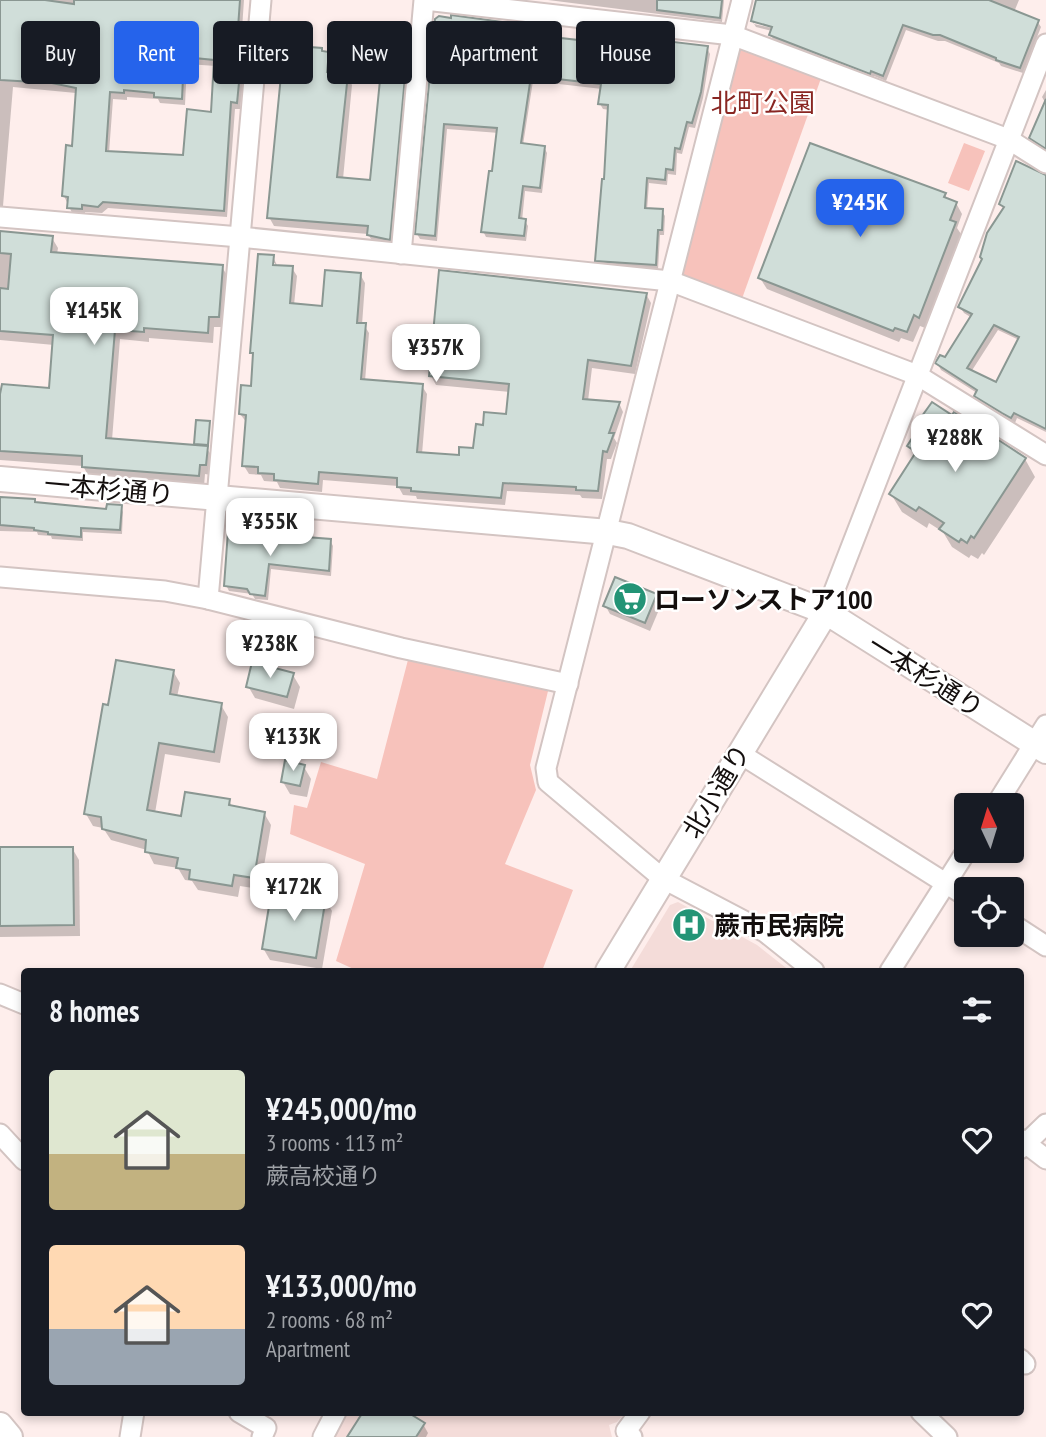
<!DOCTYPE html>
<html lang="en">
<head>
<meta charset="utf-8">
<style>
  :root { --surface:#171b24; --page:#20242c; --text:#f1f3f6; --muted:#9ea1a6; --accent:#2563eb }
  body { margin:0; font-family:"PT Sans Narrow","Noto Sans JP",sans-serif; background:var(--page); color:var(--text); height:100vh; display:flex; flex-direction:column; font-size:26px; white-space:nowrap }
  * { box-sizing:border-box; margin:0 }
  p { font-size:23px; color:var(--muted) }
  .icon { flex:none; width:38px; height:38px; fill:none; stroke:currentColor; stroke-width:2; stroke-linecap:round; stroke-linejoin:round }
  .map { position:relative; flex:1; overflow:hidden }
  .sheet { position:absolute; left:21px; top:968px; width:1003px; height:448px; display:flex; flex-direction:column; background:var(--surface); border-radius:7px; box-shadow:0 4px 10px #0003 }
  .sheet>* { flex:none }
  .top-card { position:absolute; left:21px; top:21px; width:1004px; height:63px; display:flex; gap:14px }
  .needle { width:46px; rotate:356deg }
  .fabs { position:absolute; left:954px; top:793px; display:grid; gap:14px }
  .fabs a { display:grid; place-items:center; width:70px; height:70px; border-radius:7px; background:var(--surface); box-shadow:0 4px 10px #0003; font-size:35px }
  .price { position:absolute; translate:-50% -60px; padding:0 16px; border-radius:14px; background:#fff; color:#222; font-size:23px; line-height:46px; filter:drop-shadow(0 2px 4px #0008) }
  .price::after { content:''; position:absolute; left:50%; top:42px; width:21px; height:16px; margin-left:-10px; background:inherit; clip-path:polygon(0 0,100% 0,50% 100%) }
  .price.current { background:var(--accent); color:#fff }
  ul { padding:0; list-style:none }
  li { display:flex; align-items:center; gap:21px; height:175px; padding:0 28px }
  li span { display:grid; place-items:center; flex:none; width:196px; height:140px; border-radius:7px; color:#555 }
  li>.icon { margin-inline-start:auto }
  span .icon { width:84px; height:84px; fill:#fffc; stroke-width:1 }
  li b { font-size:30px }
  h2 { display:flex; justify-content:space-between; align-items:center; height:84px; padding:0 28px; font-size:30px }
  .pill { padding:0 24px; border-radius:7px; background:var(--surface); box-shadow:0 4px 10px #0003; font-size:24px; line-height:63px }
  .pill.current { background:var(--accent); color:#fff }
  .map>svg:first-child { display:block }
</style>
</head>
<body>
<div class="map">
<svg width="1046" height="1437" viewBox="0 0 1046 1437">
  <rect width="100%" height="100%" fill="#feeeec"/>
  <g fill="#f4dcd9">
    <path d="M678,902l79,43 33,26h-160l40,-66z"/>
    <path d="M346,1412h280l-9,10 -8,3 3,12h-280z"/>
  </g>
  <g fill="#f7c2bb">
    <path d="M732,35l92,35 -85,237 -69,-26z"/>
    <path d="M964,143l21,8 -16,40 -21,-8z"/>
    <path d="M409,656l140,31 -19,78 6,25 -31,74 68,26 -31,81h-184l-22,-10 29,-97 -75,-30 4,-29 13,3 14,-46 56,17z"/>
  </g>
  <g fill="#0003" fill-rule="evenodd">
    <path d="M0,0h244l-2,29 5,8 -2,33 -5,39h-5l-8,108 -119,-9 -6,5 -17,-1v4l-12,-1 -9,-19 9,-48 3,-55 -63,-6 -10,119h-3zM187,64l29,2 -4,48 -27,43 -76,-4 4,-54 14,1v-3l31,2 2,4 25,2z"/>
    <path d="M548,0h176l-2,22z"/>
    <path d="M758,0h261l-5,12 23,9 4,6 -18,46 -22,-7 -2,-3 -54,-22h-7l-32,-11 -20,51 -12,-5 -1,3 -99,-38 -3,-6 1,-4 -16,-4 -4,-6zM754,20l27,7 -1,3 -26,-6z"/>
    <path d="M436,20l124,14 4,6 51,6 92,2 3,6 -7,44 -8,30 -6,-1 -7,27 -5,-1 -1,22 -8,-1 -1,11 -18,-2 -2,27 15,1 3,5 -1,19h-4l-2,35 -58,-4 -3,-5 9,-80 4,-71 -7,-1 -3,-5 2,-15 -69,-8 -10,64 21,2 3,6 -5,40 -17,-2 -3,30h3l3,5 -2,15 -40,-4 -3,-6 16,-98 -52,-4 -10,112 -17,-2 -3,-5z"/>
    <path d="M408,34l5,9 -19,205 -20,-4 -6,-10 -94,-8 -5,-9 52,-167 2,3 5,1 5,9 -1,11 15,2 5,9 -9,94 29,3z"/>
    <path d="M1046,90v59l-11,-5 -4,-6 15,-34 -4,-7z"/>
    <path d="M1046,179v253l-29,-14 -2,5 -35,-21 -4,-6 1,-3 -36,-23 -4,-7 8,-4 27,-41 -8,-5 -4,-6 44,-97 -3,-6zM998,330l21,10 -22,44 -26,-12z"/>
    <path d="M945,195l3,6 8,2 6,11 -5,14 4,6 -36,94 -5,-2 -7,16 -12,-4 -2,4 -132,-53 -7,-11z"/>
    <path d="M0,238h52l6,10 -1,6 165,13 6,10 -4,50h-10l-1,16 -64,-5v4l-29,-3 -8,101 85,7 -2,-3 14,-21v24h-3l7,11 -2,17 -6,-1 -1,12 -115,-9 -6,-11 -83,-6v-71l50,1 4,-45 -54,-5z"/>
    <path d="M259,256l14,1 5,10 14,1 5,8 -3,29 30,3 3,-36 33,2 5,9 -3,42h2l5,8 -4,48 57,5 5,8 -5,60 38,3 1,-8 14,1 2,-24 8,1 1,-13 22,2 2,-24 -74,-7 -5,-9 10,-104 205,22 5,9 -16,71 -43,-6 -4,33 31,2 4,9 -9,26 3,5 -6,16h-4l-5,40 -20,-1 -2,-3 -73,-4 -2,14 -88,-6 -1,-3 -13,-1 -5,-9 -75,-6 -1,12 -42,-4 -3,-6 -13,-1 -3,-6 -12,-1 -5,-8 3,-43 -7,-9 3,-27 9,1 3,-30 -3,-5zM271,263h4l-1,10h-3z"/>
    <path d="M924,417h28l19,8 10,18 11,7 33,9 10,18 -51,78 -2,-2 -4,6 -7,-4 -2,3 -17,-11 -9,-15 -14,-9 -2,5 -25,-16 -11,-18 24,-37 -6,-11 17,-26z"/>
    <path d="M0,498l36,6 72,6 13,-3 2,5 -1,22 -39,-2v9l-31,-2 -1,-3 -13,-1 -1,-3 -37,-1z"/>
    <path d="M229,533l101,7 3,6 -2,30 -60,-7 -3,31 -13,-1 -3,-5 -23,-3 -3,-6z"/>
    <path d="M656,596l5,9 -11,26 -40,-17 -5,-9z"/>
    <path d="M173,671l7,12 -3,14 44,8 7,12 -8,46 -55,-9 -10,59 27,5 47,-17 4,7 31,5 7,12 -11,64 -20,-3 -2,11 -40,-7 -6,-9 -7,-1 -7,-12 -24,-4 -7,-14 -36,-10 -8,-12 -10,-2 -7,-12 24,-107z"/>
    <path d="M293,675l7,12 -6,22 -39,-11 -7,-12z"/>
    <path d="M304,767l7,12 -4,18 -17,-3 -7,-12z"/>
    <path d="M72,848l7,12 1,76 -80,1v-88z"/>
    <path d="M325,899l7,12 -10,58 -52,-9 -7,-12z"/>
    <path d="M365,1412h51l-4,5 11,7 5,9 -2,4h-77z"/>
  </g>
  <g fill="#d0ded9" stroke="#8a9792" stroke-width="2" fill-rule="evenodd">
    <path d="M0,0h45l29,4v-4h166l-2,28h6l-3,34 -4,41 -6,-1 -7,109 -121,-9 -5,5 -16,-2v4l-15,-1 1,-11 -6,-1 4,-51 6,1 4,-58 -24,-5 -52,-3zM184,57l30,3 -3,52 -24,-3 -4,46 -77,-4 4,-59 14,1v-3l30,3v4l28,2z"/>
    <path d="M657,0h65l-2,18 -63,-8z"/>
    <path d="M756,0h233l50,20 -19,48 -24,-8v-2l-56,-23h-7l-30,-10 -20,51 -12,-5 -1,3 -101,-39 3,-8 -21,-6z"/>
    <path d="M451,15l82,11v3l28,3v6l53,6 1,-9 93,11 -7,46 -9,31 -5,-1 -7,27 -5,-1 -2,22 -7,-1 -1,11 -18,-2 -2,30 18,1 -1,21h-4l-2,35 -61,-4 7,-82h2l4,-74 -10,-1 3,-20 -70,-8 -10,67 24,3 -5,42 -17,-2 -4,32 7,1 -2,17 -43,-4 8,-61h3l5,-43 -53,-4 -9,112 -20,-2 20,-215 4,-3 12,2z"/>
    <path d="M385,30l24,3 -19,207 -23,-5 1,-9 -101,-8 17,-173 38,3v3l7,1 -2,20 21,2 -11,103 33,3z"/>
    <path d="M1046,99v50l-17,-11z"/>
    <path d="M810,143l136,50 -2,4 13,5 -7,18 6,2 -37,96 -5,-3 -7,17 -12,-4 -2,3 -135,-53z"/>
    <path d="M1016,161l30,14v254l-32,-16 -3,5 -9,-5 -28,-17 3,-6 -42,-27 5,-8 5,2 27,-43 -14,-7 24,-48 -2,-2 7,-24 17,-26 -5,-3zM994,325l25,12 -23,45 -29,-14z"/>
    <path d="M0,231l53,5 -2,16 172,13 -4,52h-10l-1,16 -64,-5v4l-29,-2 -9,108 102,8 -2,19h-6l-1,11 -117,-9v-11l-82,-5v-57l2,-10 47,4 4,-53 -53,-4v-43l8,1 3,-35 -11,-1z"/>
    <path d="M258,254l16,1 -1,10 20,1 -3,37 32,3 3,-36 36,3 -4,50h9l-5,56 62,5 -6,68 42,3v-8l14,1 3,-24 7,1 1,-13 22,2 3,-30 -80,-8 10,-106 208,23 -16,73 -43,-6 -5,39 37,3 -11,31h5l-7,19 -4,-1 -5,40 -22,-1v-3l-73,-4 -2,15 -90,-7v-3l-14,-1v-9l-78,-6 -1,12 -44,-4v-6l-16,-1v-6l-16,-1 4,-51 -7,-1 2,-29 10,1 2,-33h-3z"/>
    <path d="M932,402l20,13 2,-3 18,12 -5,7 25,17 5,-9 29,19 -52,80 -3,-2 -4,7 -6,-4 -2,3 -20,-13 5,-6 -25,-16 -3,4 -27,-17 27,-42 -9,-6 18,-28 -3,-2z"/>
    <path d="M196,420l14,1 -2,24 -14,-1z"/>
    <path d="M0,497l35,2v3l71,7 1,-5 15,1 -2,25 -39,-2v9l-33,-3v-2l-14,-2v-2l-34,-3z"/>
    <path d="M228,531l103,8 -2,32 -60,-7 -4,32 -15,-2 -3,-5 -23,-3z"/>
    <path d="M615,577l42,17 -12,29 -42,-17z"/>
    <path d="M116,660l58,10 -4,24 52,9 -8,49 -55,-9 -12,67 34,6 4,-24 45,7 -1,6 36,7 -11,66 -20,-3 -2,11 -43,-7 1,-9 -14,-2 2,-10 -33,-6 1,-12 -44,-11 -1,-12 -17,-3 19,-110 5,1z"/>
    <path d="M252,662l42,11 -7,24 -41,-10z"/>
    <path d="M285,760l20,5 -5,21 -19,-4z"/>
    <path d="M0,847h73l1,78 -74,1z"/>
    <path d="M272,888l54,9 -10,61 -54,-9z"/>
    <path d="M363,1412h44l18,11 -9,14h-69z"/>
  </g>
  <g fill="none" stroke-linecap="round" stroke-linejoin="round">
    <g stroke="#d3c4c2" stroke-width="23">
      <g id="minor">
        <path d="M425,0l307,35 276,104 38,24"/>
        <path d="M742,0l-196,768 2,14 114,96 103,54 49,39"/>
        <path d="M0,217l240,20 430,44 247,94 129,80"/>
        <path d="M401,254l23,-254"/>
        <path d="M0,577l165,14 43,8 193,49 167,36"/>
        <path d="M208,599l53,-599"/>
        <path d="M826,612l220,-568"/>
        <path d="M739,753l227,143"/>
        <path d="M996,805l50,-80"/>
        <path d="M1012,924l34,22"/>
        <path d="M890,971l77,-121"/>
        <path d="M0,994l24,10"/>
        <path d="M0,1134l24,26"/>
        <path d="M1020,1139l26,20"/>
        <path d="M1020,1149l26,-25"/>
        <path d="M1020,1359l5,5"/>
        <path d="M239,1412l27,16 -4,9"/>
        <path d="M921,1412l26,25"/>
        <path d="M130,1437l4,-25"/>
        <path d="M323,1437l13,-25"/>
        <path d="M632,1437l-6,-6 14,-19"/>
      </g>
    </g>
    <g stroke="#d3c4c2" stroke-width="28">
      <g id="tertiary">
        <path d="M0,479l608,53 20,4 198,76 220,139"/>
        <path d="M608,971l218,-359"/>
        <path d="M0,1425l10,12"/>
      </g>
    </g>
    <use href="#minor" stroke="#fff" stroke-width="19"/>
    <use href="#tertiary" stroke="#fff" stroke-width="24"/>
  </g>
  <defs>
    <g id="supermarket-disc" transform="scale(1.75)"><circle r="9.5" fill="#239476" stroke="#fff"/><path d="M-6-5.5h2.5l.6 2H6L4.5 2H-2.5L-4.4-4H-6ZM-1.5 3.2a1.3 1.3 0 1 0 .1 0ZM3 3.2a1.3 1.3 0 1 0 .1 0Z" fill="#fff"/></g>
    <g id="hospital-disc" transform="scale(1.75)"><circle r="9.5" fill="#239476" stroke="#fff"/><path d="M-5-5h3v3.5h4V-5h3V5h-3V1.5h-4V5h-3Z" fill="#fff"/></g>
  </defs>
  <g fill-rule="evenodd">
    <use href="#supermarket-disc" x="630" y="599"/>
    <use href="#hospital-disc" x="689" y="925"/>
  </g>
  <g text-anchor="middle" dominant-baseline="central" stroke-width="5" stroke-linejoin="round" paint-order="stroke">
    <g font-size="26" fill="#892622" stroke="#fff">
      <text x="763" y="102">北町公園</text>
    </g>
    <g font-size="26" fill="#130e0d" stroke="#fff">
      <text transform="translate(109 489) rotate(5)">一本杉通り</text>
      <text transform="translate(926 676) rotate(32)">一本杉通り</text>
      <text transform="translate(716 791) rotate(-59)">北小通り</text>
    </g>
    <g font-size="26" font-weight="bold" fill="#130e0d" stroke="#fff" text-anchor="start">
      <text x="654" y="599">ローソンストア100</text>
      <text x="714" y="925">蕨市民病院</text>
    </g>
  </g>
</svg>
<div class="fabs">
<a><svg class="needle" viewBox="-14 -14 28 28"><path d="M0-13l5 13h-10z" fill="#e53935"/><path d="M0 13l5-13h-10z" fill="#9ea1a6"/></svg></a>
<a><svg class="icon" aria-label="locate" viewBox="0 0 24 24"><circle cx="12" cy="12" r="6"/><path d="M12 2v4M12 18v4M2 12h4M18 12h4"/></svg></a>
</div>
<b class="price current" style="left:860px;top:239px">¥245K</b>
<b class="price" style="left:94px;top:347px">¥145K</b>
<b class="price" style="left:436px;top:384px">¥357K</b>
<b class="price" style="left:955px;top:474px">¥288K</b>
<b class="price" style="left:270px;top:558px">¥355K</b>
<b class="price" style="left:270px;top:680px">¥238K</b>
<b class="price" style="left:293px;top:773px">¥133K</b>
<b class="price" style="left:294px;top:923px">¥172K</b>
<div class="top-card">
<a class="pill">Buy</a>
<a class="pill current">Rent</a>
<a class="pill">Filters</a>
<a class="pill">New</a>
<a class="pill">Apartment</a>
<a class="pill">House</a>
</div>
<section class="sheet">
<h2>8 homes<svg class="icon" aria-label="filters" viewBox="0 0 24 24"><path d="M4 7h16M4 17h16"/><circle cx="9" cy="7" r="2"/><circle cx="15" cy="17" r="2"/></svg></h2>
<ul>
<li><span style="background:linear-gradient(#dfe7d0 60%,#c2b280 0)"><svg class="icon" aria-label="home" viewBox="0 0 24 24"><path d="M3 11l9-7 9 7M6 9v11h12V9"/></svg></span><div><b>¥245,000/mo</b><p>3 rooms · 113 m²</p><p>蕨高校通り</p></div><svg class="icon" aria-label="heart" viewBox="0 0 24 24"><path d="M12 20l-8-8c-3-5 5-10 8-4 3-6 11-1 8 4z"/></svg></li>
<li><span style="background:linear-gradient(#ffd9b3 60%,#9aa5b1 0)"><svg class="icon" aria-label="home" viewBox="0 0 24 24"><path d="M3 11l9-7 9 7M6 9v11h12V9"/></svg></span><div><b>¥133,000/mo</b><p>2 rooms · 68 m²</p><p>Apartment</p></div><svg class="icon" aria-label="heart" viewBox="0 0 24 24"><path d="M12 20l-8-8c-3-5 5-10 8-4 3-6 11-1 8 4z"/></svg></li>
</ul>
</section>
</div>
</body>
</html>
